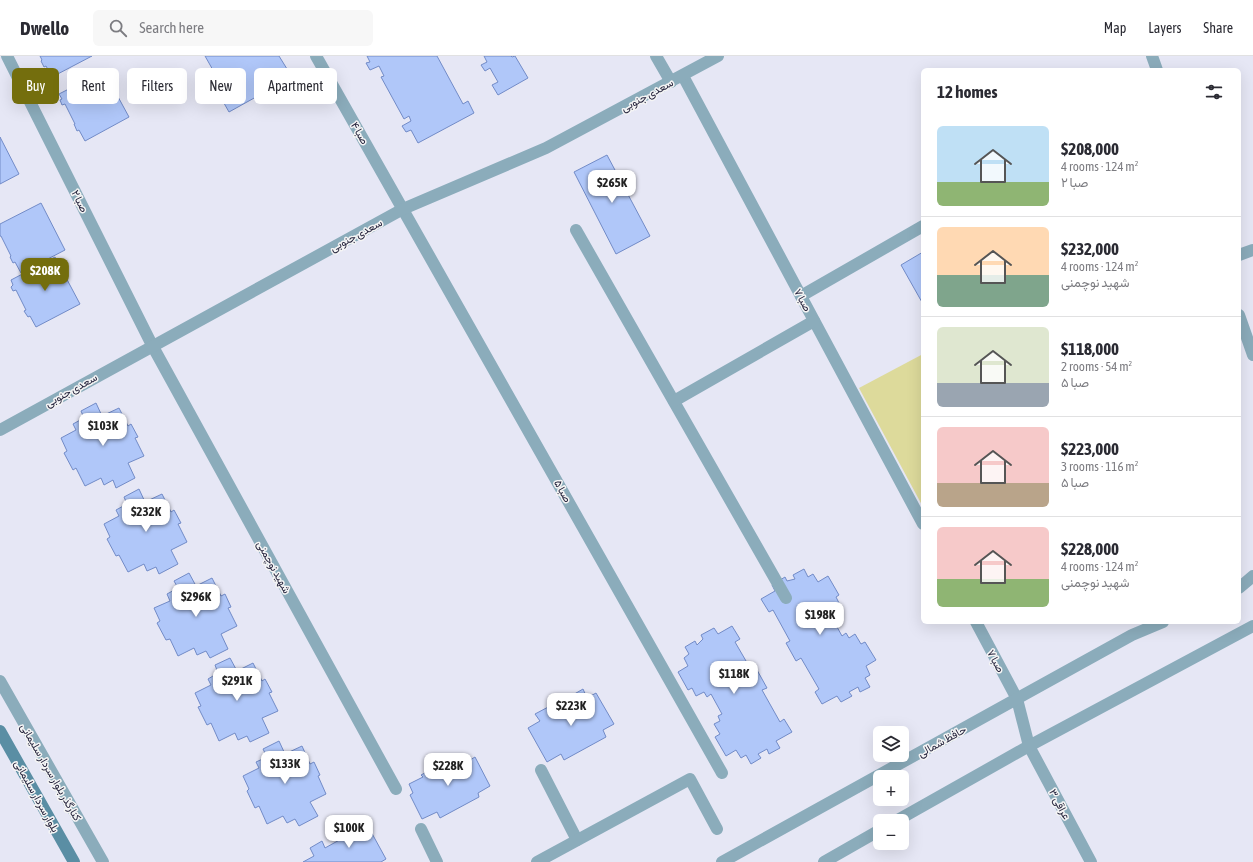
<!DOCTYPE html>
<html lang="en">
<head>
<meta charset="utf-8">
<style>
  :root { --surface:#fff; --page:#f7f7f7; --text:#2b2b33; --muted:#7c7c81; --line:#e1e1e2; --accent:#746e0d }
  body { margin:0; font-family:"Asap Condensed",Vazirmatn,sans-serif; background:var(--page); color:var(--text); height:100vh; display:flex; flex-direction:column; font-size:15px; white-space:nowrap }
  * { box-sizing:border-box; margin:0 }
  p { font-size:13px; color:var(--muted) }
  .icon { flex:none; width:22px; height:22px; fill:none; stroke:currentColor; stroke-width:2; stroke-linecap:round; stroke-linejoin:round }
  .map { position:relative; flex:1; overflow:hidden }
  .side { position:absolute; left:921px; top:12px; width:320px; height:556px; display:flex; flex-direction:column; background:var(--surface); border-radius:6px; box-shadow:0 4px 16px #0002 }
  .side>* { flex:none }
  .hud { position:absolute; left:12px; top:12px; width:380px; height:36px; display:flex; gap:8px }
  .fabs { position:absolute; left:873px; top:670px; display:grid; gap:8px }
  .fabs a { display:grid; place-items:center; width:36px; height:36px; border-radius:6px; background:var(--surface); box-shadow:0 4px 16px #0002; font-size:20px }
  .price { position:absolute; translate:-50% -34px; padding:0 9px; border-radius:8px; background:#fff; color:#222; font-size:13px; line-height:26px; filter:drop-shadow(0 1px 2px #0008) }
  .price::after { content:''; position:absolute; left:50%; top:24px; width:12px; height:9px; margin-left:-6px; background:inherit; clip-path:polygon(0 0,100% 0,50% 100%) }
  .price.current { background:var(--accent); color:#fff }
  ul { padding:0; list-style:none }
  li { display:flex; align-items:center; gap:12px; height:100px; padding:0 16px }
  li+li { border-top:1px solid var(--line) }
  li span { display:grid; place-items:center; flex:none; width:112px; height:80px; border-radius:6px; color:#555 }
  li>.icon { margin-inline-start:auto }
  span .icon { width:48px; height:48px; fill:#fffc; stroke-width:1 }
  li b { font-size:17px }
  h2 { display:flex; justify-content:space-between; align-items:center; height:48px; padding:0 16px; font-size:17px }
  .pill { padding:0 14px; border-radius:6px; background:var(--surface); box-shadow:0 4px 16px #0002; font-size:14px; line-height:36px }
  .pill.current { background:var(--accent); color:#fff }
  header { display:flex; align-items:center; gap:24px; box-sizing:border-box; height:56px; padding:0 20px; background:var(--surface); border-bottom:1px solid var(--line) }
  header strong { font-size:19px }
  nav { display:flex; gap:22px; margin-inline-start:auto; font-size:14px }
  .search { width:280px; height:36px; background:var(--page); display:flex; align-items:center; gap:10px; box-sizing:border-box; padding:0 14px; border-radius:6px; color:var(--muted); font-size:15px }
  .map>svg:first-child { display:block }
</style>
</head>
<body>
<header>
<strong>Dwello</strong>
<div class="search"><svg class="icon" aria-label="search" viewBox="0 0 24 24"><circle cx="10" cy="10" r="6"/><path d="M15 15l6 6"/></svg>Search here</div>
<nav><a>Map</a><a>Layers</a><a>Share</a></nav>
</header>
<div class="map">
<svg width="1253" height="806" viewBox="0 0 1253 806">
  <rect width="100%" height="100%" fill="#e6e7f5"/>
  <path fill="#ddda9b" d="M923,298v153l-64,-119z"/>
  <g fill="#b0c7f9" stroke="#728bc7">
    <path d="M40,0h52l-40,21 -6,-11 -2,1 -3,-6 1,-1z"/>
    <path d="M205,0h74l13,21 -63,35 -17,-30 6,-3z"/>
    <path d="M367,0h70l26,48 5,-3 6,12 -56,30 -7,-13 -5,2 -4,-6 9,-5 -2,-5 -5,3 -23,-42 3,-1 -5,-10 -9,4 -4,-7 4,-1z"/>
    <path d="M484,0h27l1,1 3,-1 13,22 -30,17 -6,-10 6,-3 -8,-14 -5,3 -4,-6 6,-3z"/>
    <path d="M104,15l25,46 -44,24 -6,-11 -2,1 -3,-7h1l-10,-20 -3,1 -2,-5 2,-1 -3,-5z"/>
    <path d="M0,81l19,37 -19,10z"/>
    <path d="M607,99l43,81 -34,18 -42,-82z"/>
    <path d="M41,147l24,47 -44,23 -6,-11 -2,1 -3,-6 1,-1 -10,-20h-1v-12z"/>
    <path d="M923,196v52l-22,-39z"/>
    <path d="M55,201l25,47 -44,23 -6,-11 -2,1 -4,-6 2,-1 -10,-20 -3,1 -2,-4 2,-2 -2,-5z"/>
    <path d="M96,347l6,13 17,-8 9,18 3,-2 7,13 -3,1 9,18 -16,7 7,15 -19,10 -3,-8 -9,5 -3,-7 -16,8 -9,-18 -3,2 -9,-17 3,-2 -6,-13 15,-8 -3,-6 11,-6 -3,-7z"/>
    <path d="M139,433l6,13 17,-8 9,18 3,-2 7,13 -3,1 9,18 -16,8 7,14 -19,10 -3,-7 -9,4 -3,-7 -16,8 -9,-17 -3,1 -9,-17 3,-2 -6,-13 15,-8 -3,-6 11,-6 -3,-7z"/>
    <path d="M804,513l4,8 5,-3 5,8 10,-6 11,19 -3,2 4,8 -7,4 2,5 -4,2 11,20 4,-3 3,5 6,-4 6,10 4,-2 11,18 -10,6 4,9 -5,3 5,9 -10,5 -2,-5 -9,5 3,4 -11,6 -4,-6 -15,8 -7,-12 4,-3 -18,-31 -5,3 -10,-18 4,-2 -17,-31 -4,2 -8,-13 14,-8 -3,-6 13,-8 2,4 8,-2 -2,-4z"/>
    <path d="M189,517l7,13 16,-8 9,18 4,-2 6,13 -3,1 9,18 -16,8 7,15 -18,9 -4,-7 -9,4 -3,-7 -16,8 -8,-17 -4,1 -9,-17 3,-2 -6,-13 16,-7 -3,-7 11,-6 -4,-7z"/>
    <path d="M732,570l8,13 -5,3 18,31 4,-3 10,18 -5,2 18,32 4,-3 8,13 -16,9 4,7 -11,6 -2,-5 -9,5 3,4 -10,6 -5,-9 -5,3 -5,-8 -10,6 -11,-19 5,-3 -6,-10 6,-3 -2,-5 4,-2 -11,-20 -4,3 -3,-5 -8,4 -4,-8 -4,2 -10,-18 10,-6 -4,-8 5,-4 -4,-7 10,-6 2,4 6,-6 -2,-4 13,-7 4,6z"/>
    <path d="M230,602l7,13 16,-8 9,18 3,-2 7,13 -3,1 9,18 -16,7 7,15 -19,9 -3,-6 -9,4 -3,-7 -16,8 -8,-18 -4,2 -9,-18 3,-1 -6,-13 16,-8 -3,-6 10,-6 -3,-8z"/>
    <path d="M583,633l4,9 9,-5 18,31 -11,6 3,7 -42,23 -3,-6 -14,8 -19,-34 12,-7 -5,-7 17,-9 3,7 19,-11 -3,-5z"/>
    <path d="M279,685l6,13 17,-8 8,18 4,-2 6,13 -2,1 8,18 -16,8 8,14 -19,10 -4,-7 -8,4 -4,-7 -16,8 -8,-18 -4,2 -8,-17 2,-2 -6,-13 16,-8 -3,-6 11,-5 -4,-8z"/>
    <path d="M467,698l3,6 5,-3 15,29 -12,7 1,4 -39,21 -3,-6 -15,7 -12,-24 3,-2 -4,-9 14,-7 -2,-2 32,-17 2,2z"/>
    <path d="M354,768l5,9 10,-5 17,31 -5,3h-78l11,-6 -4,-8 12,-7 3,7 18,-10 -3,-7z"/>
  </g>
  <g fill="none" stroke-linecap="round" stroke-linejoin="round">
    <g stroke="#8bacbb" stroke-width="12">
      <path d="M7,0l145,289 244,444"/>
      <path d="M316,0l406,717"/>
      <path d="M656,0l15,26"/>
      <path d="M683,20l240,448"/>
      <path d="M576,174l210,368"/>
      <path d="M1239,199l14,-5"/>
      <path d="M801,240l122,-70"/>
      <path d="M674,345l140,-80"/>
      <path d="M976,566l41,77"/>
      <path d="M1029,690l62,116"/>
      <path d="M541,714l36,70"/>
      <path d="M421,773l16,33"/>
      <path d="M537,806l153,-83 27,50"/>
    </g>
    <g stroke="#8bacbb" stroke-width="12">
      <path d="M1152,0l5,14"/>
      <path d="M1239,259l14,40"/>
      <path d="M0,374l403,-221 143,-61 172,-92"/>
      <path d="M1239,532l14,-12"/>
      <path d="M0,625l103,181"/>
      <path d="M1017,643l12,47"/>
      <path d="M896,765l133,-75 224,-120"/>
      <path d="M722,806l410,-227 31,-13"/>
      <path d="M824,806l56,-32"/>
    </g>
    <path stroke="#5a8ea4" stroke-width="12" d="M0,675l74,131"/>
  </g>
  <g text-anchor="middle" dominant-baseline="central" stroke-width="3" stroke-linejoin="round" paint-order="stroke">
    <g font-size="11" fill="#24233c" stroke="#f5f5f5">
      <text transform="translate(647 39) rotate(-28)">سعدی جنوبی</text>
      <text transform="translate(360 77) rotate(60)">صبا ۴</text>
      <text transform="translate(80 145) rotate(63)">صبا ۲</text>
      <text transform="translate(356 179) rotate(-28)">سعدی جنوبی</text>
      <text transform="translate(803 244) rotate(62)">صبا ۷</text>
      <text transform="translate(71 334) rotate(-29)">سعدی جنوبی</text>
      <text transform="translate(563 435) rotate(61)">صبا ۵</text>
      <text transform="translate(274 511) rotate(61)">شهید نوچمنی</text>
      <text transform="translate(996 605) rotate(62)">صبا ۷</text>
      <text transform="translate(942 685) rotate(-29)">حافظ شمالی</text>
      <text transform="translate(51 716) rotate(60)">کنارگذر بلوار سردار سلیمانی</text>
      <text transform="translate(37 740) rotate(61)">بلوار سردار سلیمانی</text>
      <text transform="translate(1060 748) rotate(62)">عراقی ۳</text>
    </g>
  </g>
</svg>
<div class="fabs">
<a><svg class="icon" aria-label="layers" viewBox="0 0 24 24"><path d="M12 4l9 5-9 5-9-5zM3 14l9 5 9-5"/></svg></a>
<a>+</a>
<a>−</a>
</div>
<b class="price" style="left:612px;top:148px">$265K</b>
<b class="price current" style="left:45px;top:236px">$208K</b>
<b class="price" style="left:103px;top:391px">$103K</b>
<b class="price" style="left:146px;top:477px">$232K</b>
<b class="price" style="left:196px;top:562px">$296K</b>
<b class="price" style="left:820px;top:580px">$198K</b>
<b class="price" style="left:734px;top:639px">$118K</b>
<b class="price" style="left:237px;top:646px">$291K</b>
<b class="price" style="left:571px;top:671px">$223K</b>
<b class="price" style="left:285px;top:729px">$133K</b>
<b class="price" style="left:448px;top:731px">$228K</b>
<b class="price" style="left:349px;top:793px">$100K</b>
<div class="hud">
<a class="pill current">Buy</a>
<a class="pill">Rent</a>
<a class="pill">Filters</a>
<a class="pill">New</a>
<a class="pill">Apartment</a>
</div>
<section class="side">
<h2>12 homes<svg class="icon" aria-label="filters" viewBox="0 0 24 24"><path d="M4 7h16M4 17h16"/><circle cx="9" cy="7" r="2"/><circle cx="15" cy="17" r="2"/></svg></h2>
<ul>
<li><span style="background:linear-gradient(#bfe0f5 70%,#8fb573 0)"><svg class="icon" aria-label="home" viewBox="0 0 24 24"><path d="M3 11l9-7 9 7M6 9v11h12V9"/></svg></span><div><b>$208,000</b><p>4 rooms · 124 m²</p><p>صبا ۲</p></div></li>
<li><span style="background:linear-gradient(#ffd9b3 60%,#7fa58c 0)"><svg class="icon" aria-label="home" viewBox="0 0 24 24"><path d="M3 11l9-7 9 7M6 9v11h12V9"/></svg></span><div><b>$232,000</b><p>4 rooms · 124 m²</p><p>شهید نوچمنی</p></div></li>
<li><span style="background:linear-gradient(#dfe7d0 70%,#9aa5b1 0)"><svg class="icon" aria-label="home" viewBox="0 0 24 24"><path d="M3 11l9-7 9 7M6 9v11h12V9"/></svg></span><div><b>$118,000</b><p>2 rooms · 54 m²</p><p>صبا ۵</p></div></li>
<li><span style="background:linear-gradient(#f6c9c9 70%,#b9a48a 0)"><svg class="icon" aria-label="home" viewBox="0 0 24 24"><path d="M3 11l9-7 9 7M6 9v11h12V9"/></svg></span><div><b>$223,000</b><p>3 rooms · 116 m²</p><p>صبا ۵</p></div></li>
<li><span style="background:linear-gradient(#f6c9c9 65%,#8fb573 0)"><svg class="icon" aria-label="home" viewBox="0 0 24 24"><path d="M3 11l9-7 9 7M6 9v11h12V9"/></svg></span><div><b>$228,000</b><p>4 rooms · 124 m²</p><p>شهید نوچمنی</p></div></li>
</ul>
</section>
</div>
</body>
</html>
